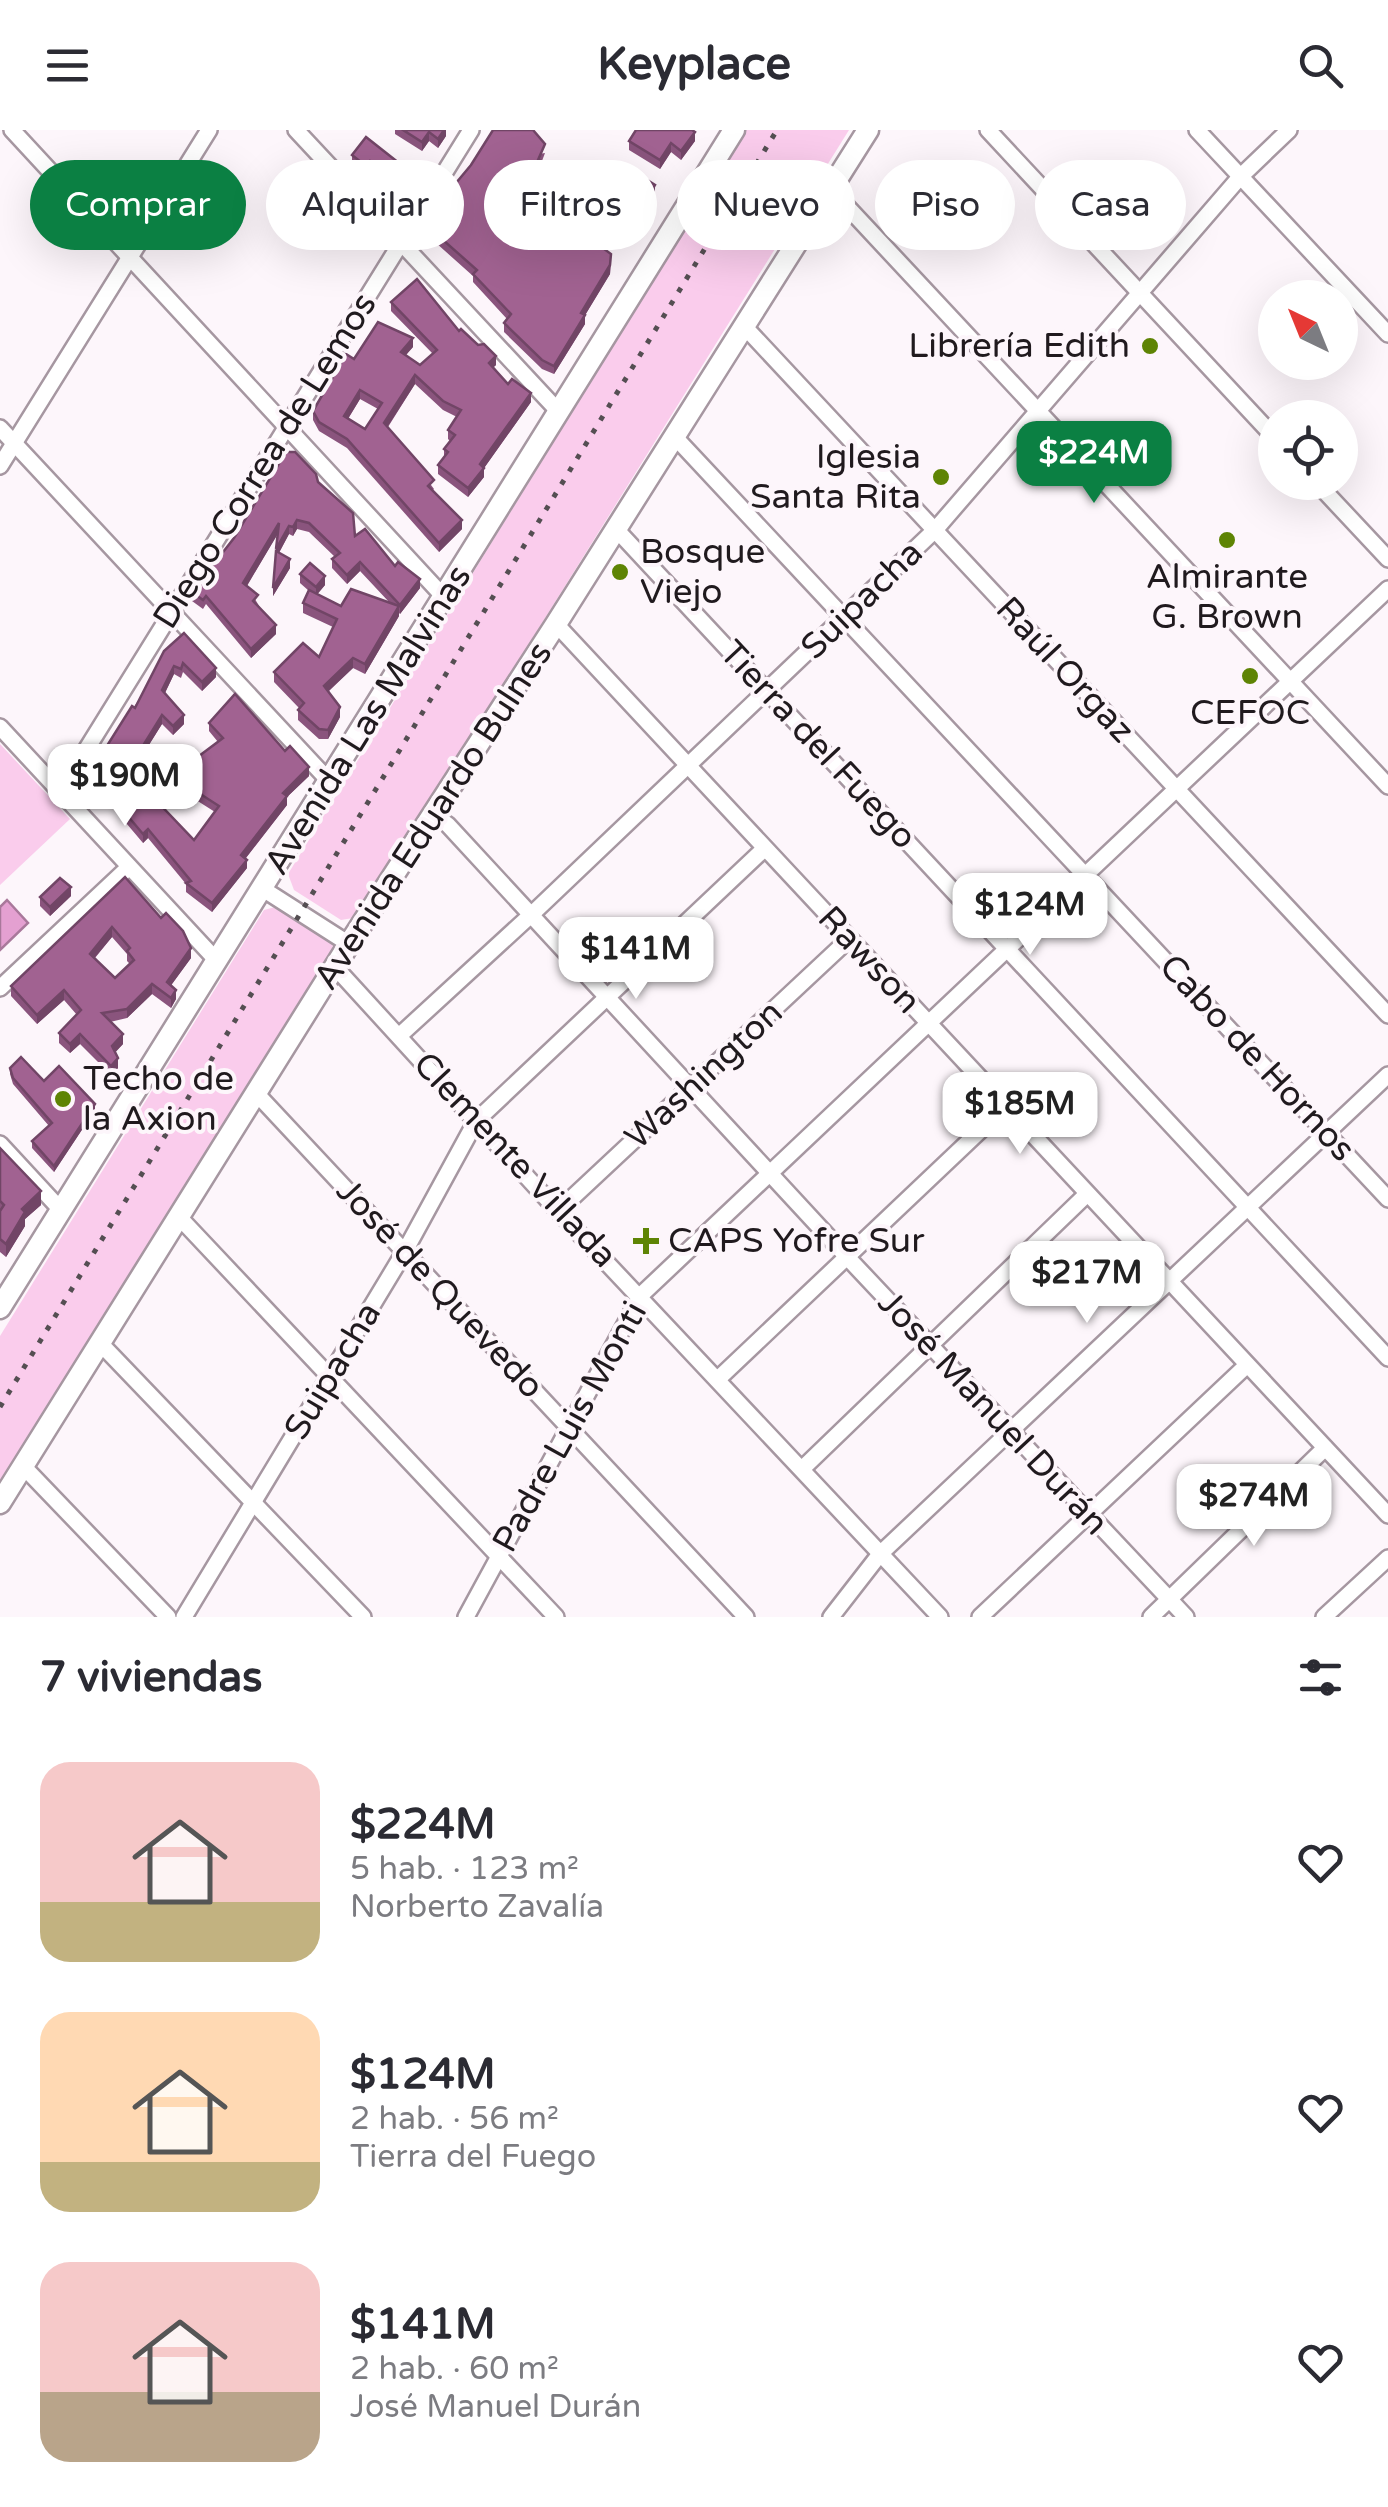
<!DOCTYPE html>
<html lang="es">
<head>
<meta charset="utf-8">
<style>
  :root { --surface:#fff; --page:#f7f7f7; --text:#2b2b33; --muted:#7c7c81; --accent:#0b8043 }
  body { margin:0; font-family:"Varela Round",sans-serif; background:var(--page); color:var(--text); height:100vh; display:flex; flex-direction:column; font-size:38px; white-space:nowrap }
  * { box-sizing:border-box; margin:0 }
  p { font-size:32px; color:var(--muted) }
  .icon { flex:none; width:55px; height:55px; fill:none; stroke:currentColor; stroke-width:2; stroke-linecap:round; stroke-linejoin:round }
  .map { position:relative; height:1487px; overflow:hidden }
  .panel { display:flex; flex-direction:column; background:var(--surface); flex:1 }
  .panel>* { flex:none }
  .guide { position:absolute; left:30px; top:30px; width:1330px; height:90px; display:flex; gap:20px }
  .needle { width:65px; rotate:317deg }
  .buttons { position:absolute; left:1258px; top:150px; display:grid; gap:20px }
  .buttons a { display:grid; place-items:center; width:100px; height:100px; border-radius:50%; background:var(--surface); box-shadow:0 10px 40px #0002; font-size:50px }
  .price { position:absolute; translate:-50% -85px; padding:0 22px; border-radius:20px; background:#fff; color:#222; font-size:32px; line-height:65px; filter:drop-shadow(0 2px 5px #0008) }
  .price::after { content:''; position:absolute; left:50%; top:60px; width:30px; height:22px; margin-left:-15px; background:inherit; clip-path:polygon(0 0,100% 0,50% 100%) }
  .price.on { background:var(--accent); color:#fff }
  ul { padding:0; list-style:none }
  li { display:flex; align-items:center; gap:30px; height:250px; padding:0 40px }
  li span { display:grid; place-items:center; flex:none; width:280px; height:200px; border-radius:30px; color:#555 }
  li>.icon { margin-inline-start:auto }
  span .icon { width:120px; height:120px; fill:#fffc; stroke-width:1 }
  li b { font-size:42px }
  h2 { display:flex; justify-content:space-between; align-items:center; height:120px; padding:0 40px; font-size:42px }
  .chip { padding:0 35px; border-radius:45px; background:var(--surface); box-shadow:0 10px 40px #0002; font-size:35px; line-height:90px }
  .chip.on { background:var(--accent); color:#fff }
  header { display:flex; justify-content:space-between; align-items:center; height:130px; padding:0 40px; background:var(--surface); font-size:45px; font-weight:700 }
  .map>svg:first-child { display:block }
</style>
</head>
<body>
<header><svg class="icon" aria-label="menu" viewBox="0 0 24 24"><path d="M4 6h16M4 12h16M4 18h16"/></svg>Keyplace<svg class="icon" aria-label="search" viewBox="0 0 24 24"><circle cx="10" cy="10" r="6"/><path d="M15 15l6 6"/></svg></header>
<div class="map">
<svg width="1388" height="1487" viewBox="0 0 1388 1487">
  <rect width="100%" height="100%" fill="#fdf6fb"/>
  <g fill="#faccec">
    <path d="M745,0h104l-490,787 -18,3 -47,-30 -6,-16z"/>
    <path d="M0,614l70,75 -70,66z"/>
    <path d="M279,776l54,34 -1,23 -332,534v-161l264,-426z"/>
  </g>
  <path fill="#e4a0d1" stroke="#a9789b" stroke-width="2.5" d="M7,770l21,23 -28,27v-43z"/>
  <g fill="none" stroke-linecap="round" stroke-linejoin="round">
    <g stroke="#a697a1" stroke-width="20">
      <g id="minor">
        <path d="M12,0l431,466"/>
        <path d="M296,0l264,283"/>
        <path d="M988,0l287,308"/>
        <path d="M1197,0l191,204"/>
        <path d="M828,62l12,7 548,587"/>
        <path d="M743,195l645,690"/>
        <path d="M0,298l330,354"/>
        <path d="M674,306l714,763"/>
        <path d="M0,336l209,-336"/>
        <path d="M1316,352l72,77"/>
        <path d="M615,398l773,830"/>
        <path d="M556,494l832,891"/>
        <path d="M0,597l218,235"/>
        <path d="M60,662l411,-662"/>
        <path d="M433,684l15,11 400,433 338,359"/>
        <path d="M263,759l86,55"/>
        <path d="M335,837l223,244 382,406"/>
        <path d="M0,858l129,-121"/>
        <path d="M399,906l133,-122 403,-384 305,-353 49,-47"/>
        <path d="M256,963l490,524"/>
        <path d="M0,1014l61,66"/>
        <path d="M558,1081l291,-272"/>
        <path d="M179,1087l377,400"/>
        <path d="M100,1213l263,274"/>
        <path d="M718,1249l287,-272"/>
        <path d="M23,1336l145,151"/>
        <path d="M802,1339l284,-274"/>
        <path d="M184,1487l221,-366 71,-130 288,-272"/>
        <path d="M466,1487l175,-322 747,-706"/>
        <path d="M831,1487l49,-63 508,-479"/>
        <path d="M980,1487l267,-252"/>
        <path d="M1151,1487l174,-169"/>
        <path d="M1324,1487l64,-59"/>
      </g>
    </g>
    <g stroke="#a697a1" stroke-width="25">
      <g id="major">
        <path d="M0,1178l734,-1178"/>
        <path d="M0,1373l349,-559 207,-320 312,-494"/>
      </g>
    </g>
    <use href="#minor" stroke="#fff" stroke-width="15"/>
    <use href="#major" stroke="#fff" stroke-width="20"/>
    <path stroke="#544e52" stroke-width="5" stroke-dasharray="5 10" stroke-linecap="butt" d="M0,1277l777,-1277"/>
  </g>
  <g fill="#8a547d" fill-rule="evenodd">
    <path d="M395,0h51v6l-8,12 -9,-7 -7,10 -27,-17z"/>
    <path d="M366,7l38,39 -10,13 -24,-19 -4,5 -14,-11v-9z"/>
    <path d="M629,11h66l-14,19 -10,-8 -11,17 -31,-19z"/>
    <path d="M545,23l-3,8 4,11 -5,12 16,12 33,19 -10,17 31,31 -1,11 -25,41v9l-31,50 -12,-5 -38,-37v-9l3,-4 -34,-37v-6l-47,-42v-9l15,-17v-7l30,-36zM522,74l20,12 -18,17 -16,-8z"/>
    <path d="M655,64l-28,47 -33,-22v-9z"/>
    <path d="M391,172l68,29 37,34 -3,2 15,17 23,18 -47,66v9l-16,20 -30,-23v-9l6,-7v-9l6,-8 -2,-2v-9l9,-13 -14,-7 -28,-26 -27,43 46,62 -1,1 29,39 -23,23 -92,-104 -28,-17 -6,-11v-9l41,-52 59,-12 -8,8 15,10 13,-11 -42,-43zM360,269l18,10 -13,20 -17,-10z"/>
    <path d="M318,352l37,54 40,30 25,22 -20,26 -1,-1v3l-34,58 -12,-6 -24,23 11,26 -12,22h-9l-21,-19v-10l1,-2 -25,-26v-10l45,-15 14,-30 -30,-14v-10l6,-12 -9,-8v-9l25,11 -8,9 24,12 48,-4 -29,-31 -13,13 -15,-16v-9l3,-2 -26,-25 -12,-3 -4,7 -4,-2 -10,19 11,15 -17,28 5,-63 -31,53 29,48 -25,24 -45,-54 -3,5 -11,-8v-9z"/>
    <path d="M184,503l32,44 -14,14 -19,-19 -2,6 -7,-4 -9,19 19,31 -11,11 -11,-11 -19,30 25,24 -13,21 39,41 21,-28 -41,-26v-9l44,-35 -9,-11v-8l76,28 24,25 -22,21v8l-41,53 1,10 -35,44 -26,-20v-8l-38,-46 -5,5 -55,-65v-9l12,-12z"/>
    <path d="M125,747l66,81 -20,27 5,14 -5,9 -19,-14 -25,24 -17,4 13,22 -8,8 3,16 -7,7 -31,-31 -10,9 -11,-10v-10l18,-18 -13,-15 -27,24 -26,-28v-10zM112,807l15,17v7l3,3 -15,14 -20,-20z"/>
    <path d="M71,766l-21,20 -10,-10v-9z"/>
    <path d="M10,938l34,13 51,29 -41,62 -22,-24v-7l17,-15 -36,-42 -3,-10z"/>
    <path d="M0,1018l41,57 -16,14v7l-19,31 -6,-5z"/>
  </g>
  <g fill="#714566">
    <path d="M444,0h2v6l-8,12v-9z"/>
    <path d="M429,2v9l-7,10v-9z"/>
    <path d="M695,2v9l-14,19v-9z"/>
    <path d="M671,13v9l-11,17v-9z"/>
    <path d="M370,31v9l-4,5v-9z"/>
    <path d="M546,33v9l-8,19v-9z"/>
    <path d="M404,37v9l-10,13v-9z"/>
    <path d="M655,55v9l-28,47v-9z"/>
    <path d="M522,65v9l-18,27v-9z"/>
    <path d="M590,76v9l-13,23v-9z"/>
    <path d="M611,124l-1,20 -29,48v-9z"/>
    <path d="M585,185v9l-31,50v-8z"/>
    <path d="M413,208v9l-12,14v-9z"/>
    <path d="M496,226v9l-7,7v-9z"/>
    <path d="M415,245v9l-31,48v-9z"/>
    <path d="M360,260v9l-16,26v-9z"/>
    <path d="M531,263v9l-49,69 2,-3v9l-16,20v-9l12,-24z"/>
    <path d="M297,390v9l-4,7v-9z"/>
    <path d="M462,390v9l-23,23v-9z"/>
    <path d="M279,393v9l-36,60v-9z"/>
    <path d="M289,396v8l-13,24v-9z"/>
    <path d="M290,429v9l-17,28v-8z"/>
    <path d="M360,432v9l-13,13v-9z"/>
    <path d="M325,446v9l-9,11v-9z"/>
    <path d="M420,449v9l-20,26v-9z"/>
    <path d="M399,476v10l-34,58v-10z"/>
    <path d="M276,495v9l-25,24v-9z"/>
    <path d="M353,528v10l-29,27v-9z"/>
    <path d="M174,536v8l-12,25v-9z"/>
    <path d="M216,538v9l-14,14v-9z"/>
    <path d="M340,577v10l-12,22v-9z"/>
    <path d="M162,585v9l-23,37v-9z"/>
    <path d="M184,585v9l-11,11v-9z"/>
    <path d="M309,637v9l-22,21v8l-46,59v-9l42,-62z"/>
    <path d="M168,639v9l-16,27v-9z"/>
    <path d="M148,699v9l-5,5v-9z"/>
    <path d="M247,730v8l-35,44v-9z"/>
    <path d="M71,757v9l-21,20v-9z"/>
    <path d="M112,797v10l-22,26v-9z"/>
    <path d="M191,818v10l-24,33v-9z"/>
    <path d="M152,854v10l-25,24v-9z"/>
    <path d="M64,860v10l-27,24v-9z"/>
    <path d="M176,860v9l-5,9v-10z"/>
    <path d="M80,904v10l-10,9v-9z"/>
    <path d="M123,904v10l-11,12v-10z"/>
    <path d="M118,928v10l-7,7v-9z"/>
    <path d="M95,974v6l-41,62v-6z"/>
    <path d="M41,1061v14l-16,14v7l-19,31v-13l16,-35z"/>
  </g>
  <g fill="#a16291" stroke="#714566" stroke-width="2.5" fill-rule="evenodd">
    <path d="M403,0h41l-6,9 -9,-7 -7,10z"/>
    <path d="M493,0h40l12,14 -7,16 8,3 -8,19 19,14 3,-6 30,16 -13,23 34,25 -1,11 -29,48 4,2 -31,51 -12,-6 -38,-37 7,-9 -38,-40 4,-4 -51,-45 19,-21 -4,-3 30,-36zM522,65l25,16 -23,22 -20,-11z"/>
    <path d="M636,0h56l3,2 -14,19 -10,-8 -11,17 -31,-19z"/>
    <path d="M366,7l38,30 -10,13 -24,-19 -4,5 -14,-11z"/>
    <path d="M622,34l33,21 -28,47 -33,-22z"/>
    <path d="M417,149l42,52 2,-2 17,16 6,-1 12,12 -7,7 19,21 4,-5 19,14 -51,71 4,4 -16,20 -30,-23 10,-13 -4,-3 11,-14 -7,-5 13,-20 -18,-9 -28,-26 -31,48 50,57 -6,6 34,34 -23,23 -92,-104 -28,-17 -6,-11 33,-57 8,5 24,-37 35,16 -12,14 19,13 17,-15 -46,-48zM360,260l22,13 -17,26 -21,-13z"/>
    <path d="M286,322h9l21,22 2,8 35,31 2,23 10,-7 30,37 3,-4 22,17 -20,26 -40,-43 -13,13 -15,-16 8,-6 -31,-30 -12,-3 -4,7 -4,-1 -13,23 3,-26 -36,60 15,12 -5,6 23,24 -25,24 -45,-53 -3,4 -11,-8 42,-54z"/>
    <path d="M276,421l14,8 -17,29z"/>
    <path d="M310,433l15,13 -9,11 -16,-13z"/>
    <path d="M351,459l48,17 -34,58 -12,-6 -29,28 16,21 -12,23 -9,-1 -21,-19 6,-7 -30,-31 29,-29 16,14 18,-38 -34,-16 6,-13 32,16z"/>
    <path d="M184,503l32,35 -14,14 -19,-19 -2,6 -7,-3 -12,24 22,25 -11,11 -11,-11 -23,37 29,17 -16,27 42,44 25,-34 -45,-29 15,-22 6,4 28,-21 -14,-15 26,-29 50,57 5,-5 19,21 -26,26 4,3 -46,59 6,5 -35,43 -26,-20 5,-2 -43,-52 -5,5 -55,-65 10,-15 2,3 32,-51 3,2 29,-57z"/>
    <path d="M125,747l36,41 5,-5 17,18 8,17 -24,34 9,8 -5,8 -19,-14 -25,25 -25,4 21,21 -11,12 6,12 -7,8 -31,-32 -10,10 -11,-11 22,-23 -17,-20 -27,25 -26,-29zM112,797l18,21 -3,3 7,9 -19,18 -25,-24z"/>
    <path d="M60,748l11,9 -21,20 -10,-10z"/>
    <path d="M21,927l23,24 15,-15 36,38 -41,62 -22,-25 20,-18 -39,-45 -3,-10z"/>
    <path d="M0,1018l41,43 -19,18 3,3 -19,32 -6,-5v-28l4,-6 -4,-4z"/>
  </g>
  <g fill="#5e8404" stroke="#fdf6fb" stroke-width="4">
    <circle cx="1150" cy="216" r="10"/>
    <circle cx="941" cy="347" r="10"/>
    <circle cx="1227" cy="410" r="10"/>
    <circle cx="620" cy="442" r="10"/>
    <circle cx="1250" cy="546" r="10"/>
    <circle cx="63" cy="969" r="10"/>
    <path d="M641 1096h10v10h10v10h-10v10h-10v-10h-10v-10h10z"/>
  </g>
  <g text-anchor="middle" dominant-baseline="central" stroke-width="8" stroke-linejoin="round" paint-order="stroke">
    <g font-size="35" fill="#201a1e" stroke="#fdf6fb" text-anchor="start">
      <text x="1130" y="216" text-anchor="end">Librería Edith</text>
      <text x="921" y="327" text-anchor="end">Iglesia<tspan x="921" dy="40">Santa Rita</tspan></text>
      <text x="640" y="422">Bosque<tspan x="640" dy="40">Viejo</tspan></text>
      <text x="1227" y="447" text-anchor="middle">Almirante<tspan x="1227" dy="40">G. Brown</tspan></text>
      <text x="1250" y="583" text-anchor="middle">CEFOC</text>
      <text x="83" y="949">Techo de<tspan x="83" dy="40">la Axion</tspan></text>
      <text x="668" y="1111">CAPS Yofre Sur</text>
    </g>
    <g font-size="35" fill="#201a1e" stroke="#fdf6fb">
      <text transform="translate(265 331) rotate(-58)">Diego Correa de Lemos</text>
      <text transform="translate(862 470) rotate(-44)">Suipacha</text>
      <text transform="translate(1065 540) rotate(47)">Raúl Orgaz</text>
      <text transform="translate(368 590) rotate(-58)">Avenida Las Malvinas</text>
      <text transform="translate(818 615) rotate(47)">Tierra del Fuego</text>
      <text transform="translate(433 686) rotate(-57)">Avenida Eduardo Bulnes</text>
      <text transform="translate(869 830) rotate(47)">Rawson</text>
      <text transform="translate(1257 928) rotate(47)">Cabo de Hornos</text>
      <text transform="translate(704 945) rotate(-43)">Washington</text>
      <text transform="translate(515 1030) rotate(47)">Clemente Villada</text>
      <text transform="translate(440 1159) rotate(47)">José de Quevedo</text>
      <text transform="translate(333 1241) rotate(-59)">Suipacha</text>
      <text transform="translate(993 1283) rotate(47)">José Manuel Durán</text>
      <text transform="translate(570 1297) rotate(-61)">Padre Luis Monti</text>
    </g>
  </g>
</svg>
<div class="buttons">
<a><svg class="needle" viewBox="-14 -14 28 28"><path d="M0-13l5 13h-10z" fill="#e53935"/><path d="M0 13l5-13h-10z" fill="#7c7c81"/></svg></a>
<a><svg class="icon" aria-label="locate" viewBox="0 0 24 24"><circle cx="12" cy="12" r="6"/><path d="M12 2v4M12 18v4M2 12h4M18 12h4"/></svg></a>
</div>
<b class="price on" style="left:1094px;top:376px">$224M</b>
<b class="price" style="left:125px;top:699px">$190M</b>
<b class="price" style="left:1030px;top:828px">$124M</b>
<b class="price" style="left:636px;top:872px">$141M</b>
<b class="price" style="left:1020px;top:1027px">$185M</b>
<b class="price" style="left:1087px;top:1196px">$217M</b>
<b class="price" style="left:1254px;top:1419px">$274M</b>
<div class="guide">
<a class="chip on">Comprar</a>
<a class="chip">Alquilar</a>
<a class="chip">Filtros</a>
<a class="chip">Nuevo</a>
<a class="chip">Piso</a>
<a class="chip">Casa</a>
</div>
</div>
<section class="panel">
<h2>7 viviendas<svg class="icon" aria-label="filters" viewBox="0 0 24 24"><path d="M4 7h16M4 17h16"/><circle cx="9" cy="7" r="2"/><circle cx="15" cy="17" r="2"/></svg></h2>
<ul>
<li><span style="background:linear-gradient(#f6c9c9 70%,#c2b280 0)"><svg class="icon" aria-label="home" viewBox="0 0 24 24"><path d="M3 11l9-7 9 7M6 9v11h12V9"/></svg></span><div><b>$224M</b><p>5 hab. · 123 m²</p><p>Norberto Zavalía</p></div><svg class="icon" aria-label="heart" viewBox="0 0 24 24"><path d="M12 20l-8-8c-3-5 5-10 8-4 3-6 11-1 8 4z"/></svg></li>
<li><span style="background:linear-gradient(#ffd9b3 75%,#c2b280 0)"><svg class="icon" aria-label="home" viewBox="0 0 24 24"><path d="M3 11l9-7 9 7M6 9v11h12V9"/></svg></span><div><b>$124M</b><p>2 hab. · 56 m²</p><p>Tierra del Fuego</p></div><svg class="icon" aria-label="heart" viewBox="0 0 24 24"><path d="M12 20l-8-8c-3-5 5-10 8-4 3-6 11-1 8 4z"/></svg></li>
<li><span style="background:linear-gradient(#f6c9c9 65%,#b9a48a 0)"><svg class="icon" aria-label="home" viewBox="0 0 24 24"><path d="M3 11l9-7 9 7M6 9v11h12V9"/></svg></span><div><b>$141M</b><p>2 hab. · 60 m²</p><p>José Manuel Durán</p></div><svg class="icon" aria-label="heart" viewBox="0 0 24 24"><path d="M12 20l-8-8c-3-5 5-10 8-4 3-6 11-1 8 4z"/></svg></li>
</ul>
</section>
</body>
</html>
